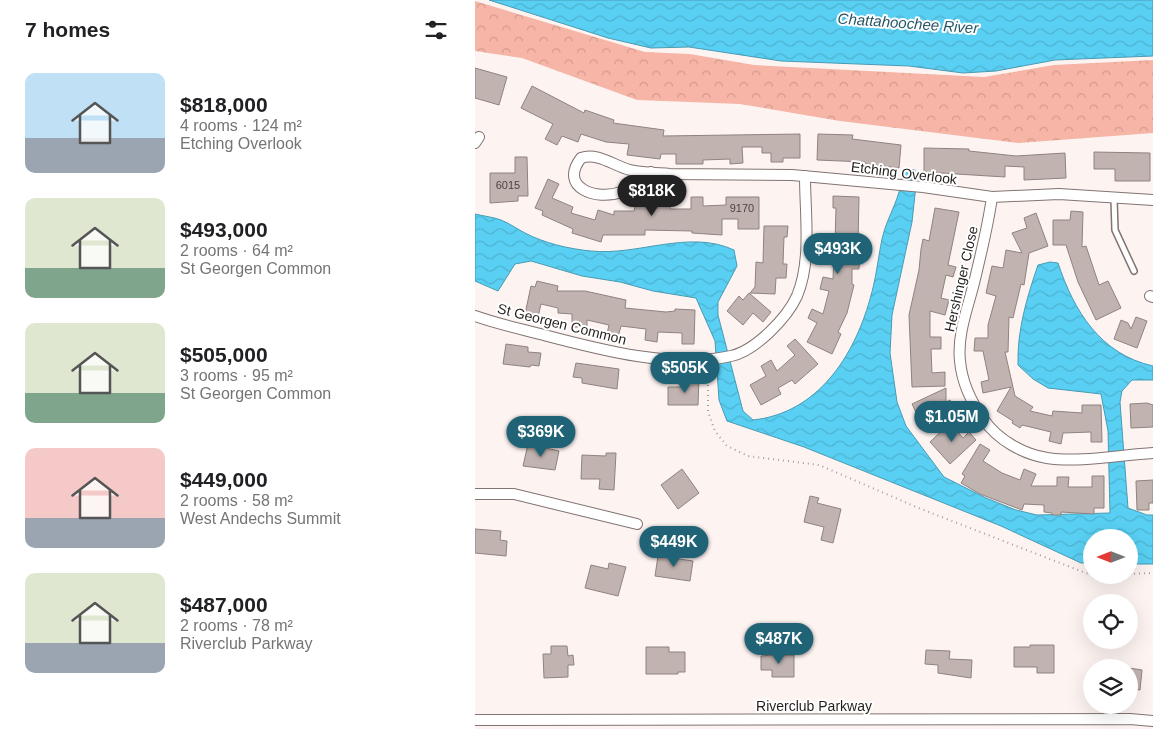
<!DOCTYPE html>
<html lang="en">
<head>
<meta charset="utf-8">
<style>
  :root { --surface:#fff; --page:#f2f2f2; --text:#202124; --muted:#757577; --accent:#206376 }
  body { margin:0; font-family:Arial,sans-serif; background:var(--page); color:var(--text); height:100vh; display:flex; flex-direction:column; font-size:19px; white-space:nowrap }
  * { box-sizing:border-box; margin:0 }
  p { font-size:16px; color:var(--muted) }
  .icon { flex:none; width:28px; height:28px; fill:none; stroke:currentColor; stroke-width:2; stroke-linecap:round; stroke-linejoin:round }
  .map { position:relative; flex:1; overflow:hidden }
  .sheet { display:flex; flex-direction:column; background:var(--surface); width:475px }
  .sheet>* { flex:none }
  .needle { width:32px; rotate:270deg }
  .controls { position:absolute; left:608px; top:529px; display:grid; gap:10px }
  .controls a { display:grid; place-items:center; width:55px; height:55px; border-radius:50%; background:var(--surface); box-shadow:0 5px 20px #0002; font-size:25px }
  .price { position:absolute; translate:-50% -42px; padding:0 11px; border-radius:18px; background:var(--accent); color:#fff; font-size:16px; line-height:32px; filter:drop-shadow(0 1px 2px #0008) }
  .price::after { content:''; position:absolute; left:50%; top:30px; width:15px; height:11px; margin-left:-8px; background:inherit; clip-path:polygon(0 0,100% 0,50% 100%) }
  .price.on { background:#222; color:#fff }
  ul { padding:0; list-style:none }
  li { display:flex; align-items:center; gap:15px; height:125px; padding:0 25px }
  li span { display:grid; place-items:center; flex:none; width:140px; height:100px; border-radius:10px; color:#555 }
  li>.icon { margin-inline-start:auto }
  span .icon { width:60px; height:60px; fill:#fffc; stroke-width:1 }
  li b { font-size:21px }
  h2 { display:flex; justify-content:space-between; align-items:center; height:60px; padding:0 25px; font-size:21px }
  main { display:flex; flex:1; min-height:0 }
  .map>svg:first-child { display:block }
</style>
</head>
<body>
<main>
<section class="sheet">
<h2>7 homes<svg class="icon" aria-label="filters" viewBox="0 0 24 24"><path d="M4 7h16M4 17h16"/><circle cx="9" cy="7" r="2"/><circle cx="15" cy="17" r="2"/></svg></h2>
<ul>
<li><span style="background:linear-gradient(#bfe0f5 65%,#9aa5b1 0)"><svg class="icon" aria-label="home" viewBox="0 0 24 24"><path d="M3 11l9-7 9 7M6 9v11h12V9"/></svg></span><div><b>$818,000</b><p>4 rooms · 124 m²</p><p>Etching Overlook</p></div></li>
<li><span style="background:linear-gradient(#dfe7d0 70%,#7fa58c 0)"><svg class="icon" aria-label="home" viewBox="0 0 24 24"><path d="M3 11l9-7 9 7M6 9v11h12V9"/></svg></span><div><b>$493,000</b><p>2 rooms · 64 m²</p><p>St Georgen Common</p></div></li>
<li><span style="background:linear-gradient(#dfe7d0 70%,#7fa58c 0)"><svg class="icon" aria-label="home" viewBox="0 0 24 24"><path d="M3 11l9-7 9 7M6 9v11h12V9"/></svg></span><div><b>$505,000</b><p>3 rooms · 95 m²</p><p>St Georgen Common</p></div></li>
<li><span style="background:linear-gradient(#f6c9c9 70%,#9aa5b1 0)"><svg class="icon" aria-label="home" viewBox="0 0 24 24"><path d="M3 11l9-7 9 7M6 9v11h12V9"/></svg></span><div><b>$449,000</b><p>2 rooms · 58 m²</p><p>West Andechs Summit</p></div></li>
<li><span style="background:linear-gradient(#dfe7d0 70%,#9aa5b1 0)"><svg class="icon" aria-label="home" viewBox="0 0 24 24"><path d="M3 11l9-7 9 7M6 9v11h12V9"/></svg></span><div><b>$487,000</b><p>2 rooms · 78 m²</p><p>Riverclub Parkway</p></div></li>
</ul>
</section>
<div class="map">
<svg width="678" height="729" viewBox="0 0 678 729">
  <defs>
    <pattern id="forest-crowns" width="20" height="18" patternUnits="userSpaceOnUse" patternTransform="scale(1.25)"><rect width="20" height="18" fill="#f6b5a6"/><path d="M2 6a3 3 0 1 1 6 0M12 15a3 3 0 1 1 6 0" fill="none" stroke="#d39b8e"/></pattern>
    <pattern id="water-waves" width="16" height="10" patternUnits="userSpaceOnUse" patternTransform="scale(1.25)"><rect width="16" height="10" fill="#59d0f3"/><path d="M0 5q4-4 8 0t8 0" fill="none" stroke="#4db2d0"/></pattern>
  </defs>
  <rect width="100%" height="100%" fill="#fdf4f2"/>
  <path fill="url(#forest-crowns)" d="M0,1l170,51 45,2 64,11 230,12 70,-12 99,-5v73l-134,10 -179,-22 -100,-17 -103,-4 -115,-42 -47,-7z"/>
  <g fill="url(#water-waves)" stroke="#499bb3">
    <path d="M14,0h664v56l-98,4 -59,11 -33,2 -54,-7 -128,-5 -92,-14 -38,1 -43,-10z"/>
    <path d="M433,169l7,1 2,6 -5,46 -20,93 -2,38 7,49 9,24 38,51 42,21 30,12 21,5 73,-2 -2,-82 -7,-37 -53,-6 -15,-9 -15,-14c-1,-35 9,-68 20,-100l12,-3 8,1c16,48 42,91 95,103v14h-21l-10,11 -2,11 8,106 19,7h6v49h-24v-26h-38v25h-10l-80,-37 -197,-79 -77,-26 -8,-21 -4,-59 -19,-43 -43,-7 -33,-9 -38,-6 -51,-15 -16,3 -17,27 -23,-10v-67c8,2 18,3 26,6 8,3 16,9 24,13 19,10 44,16 66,18 47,5 98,-22 143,-1l3,16 -19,36v13l25,96 10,9c65,-7 101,-64 117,-121 6,-20 8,-40 12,-60 6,-26 19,-39 21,-69z"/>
  </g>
  <g fill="#c1b3b0" stroke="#8f827f">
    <path d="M0,68l32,9 -8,28 -24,-7z"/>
    <path d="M57,86l52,27 1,-3 29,10 -1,3 51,7 -1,6 137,-2v24h-17v4h-12v-9h-9v-6h-20l1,16 -13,1v-5l-27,1v4h-27v-10h-15l-1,5 -33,-4 2,-11 -23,-2 -25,-8 -3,8 -16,-6 -5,9 -12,-6 8,-15 -32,-16z"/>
    <path d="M343,134l35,1 -1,4 49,6 -2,23 -34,-4v-2l-48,-2z"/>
    <path d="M449,148l45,1v2l47,5 49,-3 1,25 -42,2v-13l-19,-1v11l-81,-5z"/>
    <path d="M619,152l56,1v28h-35v-12h-21z"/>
    <path d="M40,157h12l1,39h-10v5l-28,2v-30h25z"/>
    <path d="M73,179l11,5 -7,14 21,9 -2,6 24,7 3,-10 16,5v-4h20l1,-5h22v-8h13v11h21v-12h12v9l23,-1v-8h33v32h-21v-10h-16v16l-30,-2v-2l-47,-1v5h-42l-2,7 -29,-9 1,-4 -31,-14 1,-4 -8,-3z"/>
    <path d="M358,196l26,1 -1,47h2l-1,25h-7v15l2,1 -7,28 -9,19 3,2 -9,20 -25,-12 10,-19 -9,-5 4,-9 11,5 6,-23 -9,-2 3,-12 10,2 1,-24h-13l1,-13 13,1 1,-35h-3z"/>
    <path d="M460,208l24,4 -11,53 8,2 -3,10 -7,-2 -5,23 8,2 -4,15 -15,-4v26h11v12h-10l1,24 13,-1v14l-33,1 -3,-72 10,-45 2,-21 2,-10 6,2z"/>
    <path d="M596,211l12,1 -1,35 4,-1 13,39 9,-4 13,27 -25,12 -18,-38 -12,-37h-13v-25h17z"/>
    <path d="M561,213l12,33 -19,7 -5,32 -3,-1 -8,34 -4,-1 -1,35h-3l10,44 18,11 -3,4 22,5 1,-5 29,2v-8h19l1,37h-11v-10l-28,1 -2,11 -12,-3 2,-9 -29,-7 -2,3 -8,-5 1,-2 -16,-10 14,-24 -28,6 -2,-11 8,-2 -6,-29h-9l1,-13h13v-13l8,-29 -10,-3 6,-27 11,2 3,-18 16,3 -10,-20 15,-5 -3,-10z"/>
    <path d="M289,226h24l-1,11h-3l-1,27h4l-1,14h-10l-1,16 -25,-1 5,-6 1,-25 7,1z"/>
    <path d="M62,281l21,5 -1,5h28l41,9 -1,8 41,4 9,-1v-2l20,1 -1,34h-12v-11l-24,-1 -1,10 -12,-2 1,-11 -25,-3 -3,11 -11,-3 2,-9 -22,-5v7h-15v-13l-14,-1v-5l-17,-4 -3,13 -13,-3 6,-28 4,1z"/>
    <path d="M274,293l22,19 -8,10 -10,-9 -10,12 -16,-14 12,-15 4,4z"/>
    <path d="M661,317l11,4 -10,27 -23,-9 7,-19 7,3 3,6z"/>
    <path d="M320,339l23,25 -23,20 -3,-4 -14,8 3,6 -20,11 -11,-20 16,-9 -5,-10 10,-6 6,11 18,-16 -8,-9z"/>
    <path d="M31,344l22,3v5l13,1 -2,13 -8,-1 -1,2 -27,-3z"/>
    <path d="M101,363l43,6 -2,20 -35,-6v-5l-9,-1z"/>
    <path d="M212,377l12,1 -1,27h-30v-18h19z"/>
    <path d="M471,388v14l4,-2 6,13 -32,16 -12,-25z"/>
    <path d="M672,403l6,2v22l-22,1 -1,-24z"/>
    <path d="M475,423l13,15 6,-6 7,8 -26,24 -20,-22z"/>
    <path d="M53,444l31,7 -4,19 -32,-4z"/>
    <path d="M505,444l10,6 -7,11 19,12 18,7 4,-11 12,5 -5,12h26v-9h12l-1,10h24v-11h12v32h-10v6l-33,-2v3h-9v-2l-8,-1v-7l-20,-1 -2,6 -42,-16 -19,-11 4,-7 -3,-2z"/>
    <path d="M131,453h10l-2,37 -15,-1 1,-10h-19l1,-24 24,1z"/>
    <path d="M207,469l17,24 -21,16 -17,-24z"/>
    <path d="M678,480v23h-4v7h-12l-1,-29z"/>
    <path d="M335,496l9,2 -2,5 24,6 -8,34 -12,-3 3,-13 -20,-5z"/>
    <path d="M0,529l26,2 -1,9 7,1 -1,15 -31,-3z"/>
    <path d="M183,556l35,5 -3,20 -35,-5z"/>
    <path d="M134,563l17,4 -8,29 -33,-8 6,-23 17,4z"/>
    <path d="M555,645h24v28h-17v-6h-23v-20h16z"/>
    <path d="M76,646h16l1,10 5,-1 1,10h-6v12l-24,1 -1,-24h8z"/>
    <path d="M171,647h23v5h16v20h-7v2h-32z"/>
    <path d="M451,650l24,1 -1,8 23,1 -1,18 -33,-5v-8l-13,-1z"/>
    <path d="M297,655h22v22h-22v-7h-11v-14z"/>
    <path d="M654,668l13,2 -2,20 -11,-1z"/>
  </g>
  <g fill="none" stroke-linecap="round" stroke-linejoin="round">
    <g stroke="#817471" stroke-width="8">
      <path id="service" d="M639,199l1,31 19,41"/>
    </g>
    <g stroke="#817471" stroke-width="12">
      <g id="minor">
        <path d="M0,143l4,-6"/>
        <path d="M176,172c-9,6 -20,16 -30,20 -24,9 -63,-4 -40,-34 17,-6 33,8 49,12 13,3 27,3 40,4l122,1 131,12 69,10 67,-3 94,6"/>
        <path d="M517,197c-4,29 -11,57 -18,86 -6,24 -17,52 -14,78 2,22 11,41 24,59 14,20 39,34 63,38 32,5 73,-3 106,-5"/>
        <path d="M675,296l3,1"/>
        <path d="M0,316c22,8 46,13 69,19 57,15 129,34 187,21 24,-5 56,-38 66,-60 15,-36 8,-81 8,-120"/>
        <path d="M0,494h39l123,30"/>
        <path d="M0,720l655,-1 23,2"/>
      </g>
    </g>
    <g stroke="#a59d9b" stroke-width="2" stroke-dasharray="1 4" stroke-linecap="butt">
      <path d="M233,370v42l7,19 12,15 21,10 71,9 102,44 170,66"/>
      <path d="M654,574l24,-1"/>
    </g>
    <use href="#service" stroke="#fff" stroke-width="5"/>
    <use href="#minor" stroke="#fff" stroke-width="10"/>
  </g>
  <g text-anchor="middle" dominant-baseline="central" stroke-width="4" stroke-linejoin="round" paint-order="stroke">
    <g font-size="11" fill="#4b4442">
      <text x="33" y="185">6015</text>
      <text x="267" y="208">9170</text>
    </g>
    <g font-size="14" fill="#241f1d" stroke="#fff">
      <text transform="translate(429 173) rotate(7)">Etching Overlook</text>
      <text transform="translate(486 279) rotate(-77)">Hershinger Close</text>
      <text transform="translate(87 324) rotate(14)">St Georgen Common</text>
      <text x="339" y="706">Riverclub Parkway</text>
    </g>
    <g font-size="15" font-style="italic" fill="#255666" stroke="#fff">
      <text transform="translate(433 23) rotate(4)">Chattahoochee River</text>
    </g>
  </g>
</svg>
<div class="controls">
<a><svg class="needle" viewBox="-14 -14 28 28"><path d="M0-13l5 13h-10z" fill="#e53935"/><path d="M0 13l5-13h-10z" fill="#757577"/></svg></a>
<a><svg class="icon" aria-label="locate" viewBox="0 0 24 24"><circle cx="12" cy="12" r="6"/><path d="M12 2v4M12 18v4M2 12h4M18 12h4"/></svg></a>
<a><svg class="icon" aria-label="layers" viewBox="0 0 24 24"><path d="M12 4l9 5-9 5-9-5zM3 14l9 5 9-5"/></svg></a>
</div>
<b class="price on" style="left:177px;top:217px">$818K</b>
<b class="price" style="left:363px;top:275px">$493K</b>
<b class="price" style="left:210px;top:394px">$505K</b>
<b class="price" style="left:477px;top:443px">$1.05M</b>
<b class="price" style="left:66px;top:458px">$369K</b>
<b class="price" style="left:199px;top:568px">$449K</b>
<b class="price" style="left:304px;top:665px">$487K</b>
</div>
</main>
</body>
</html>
